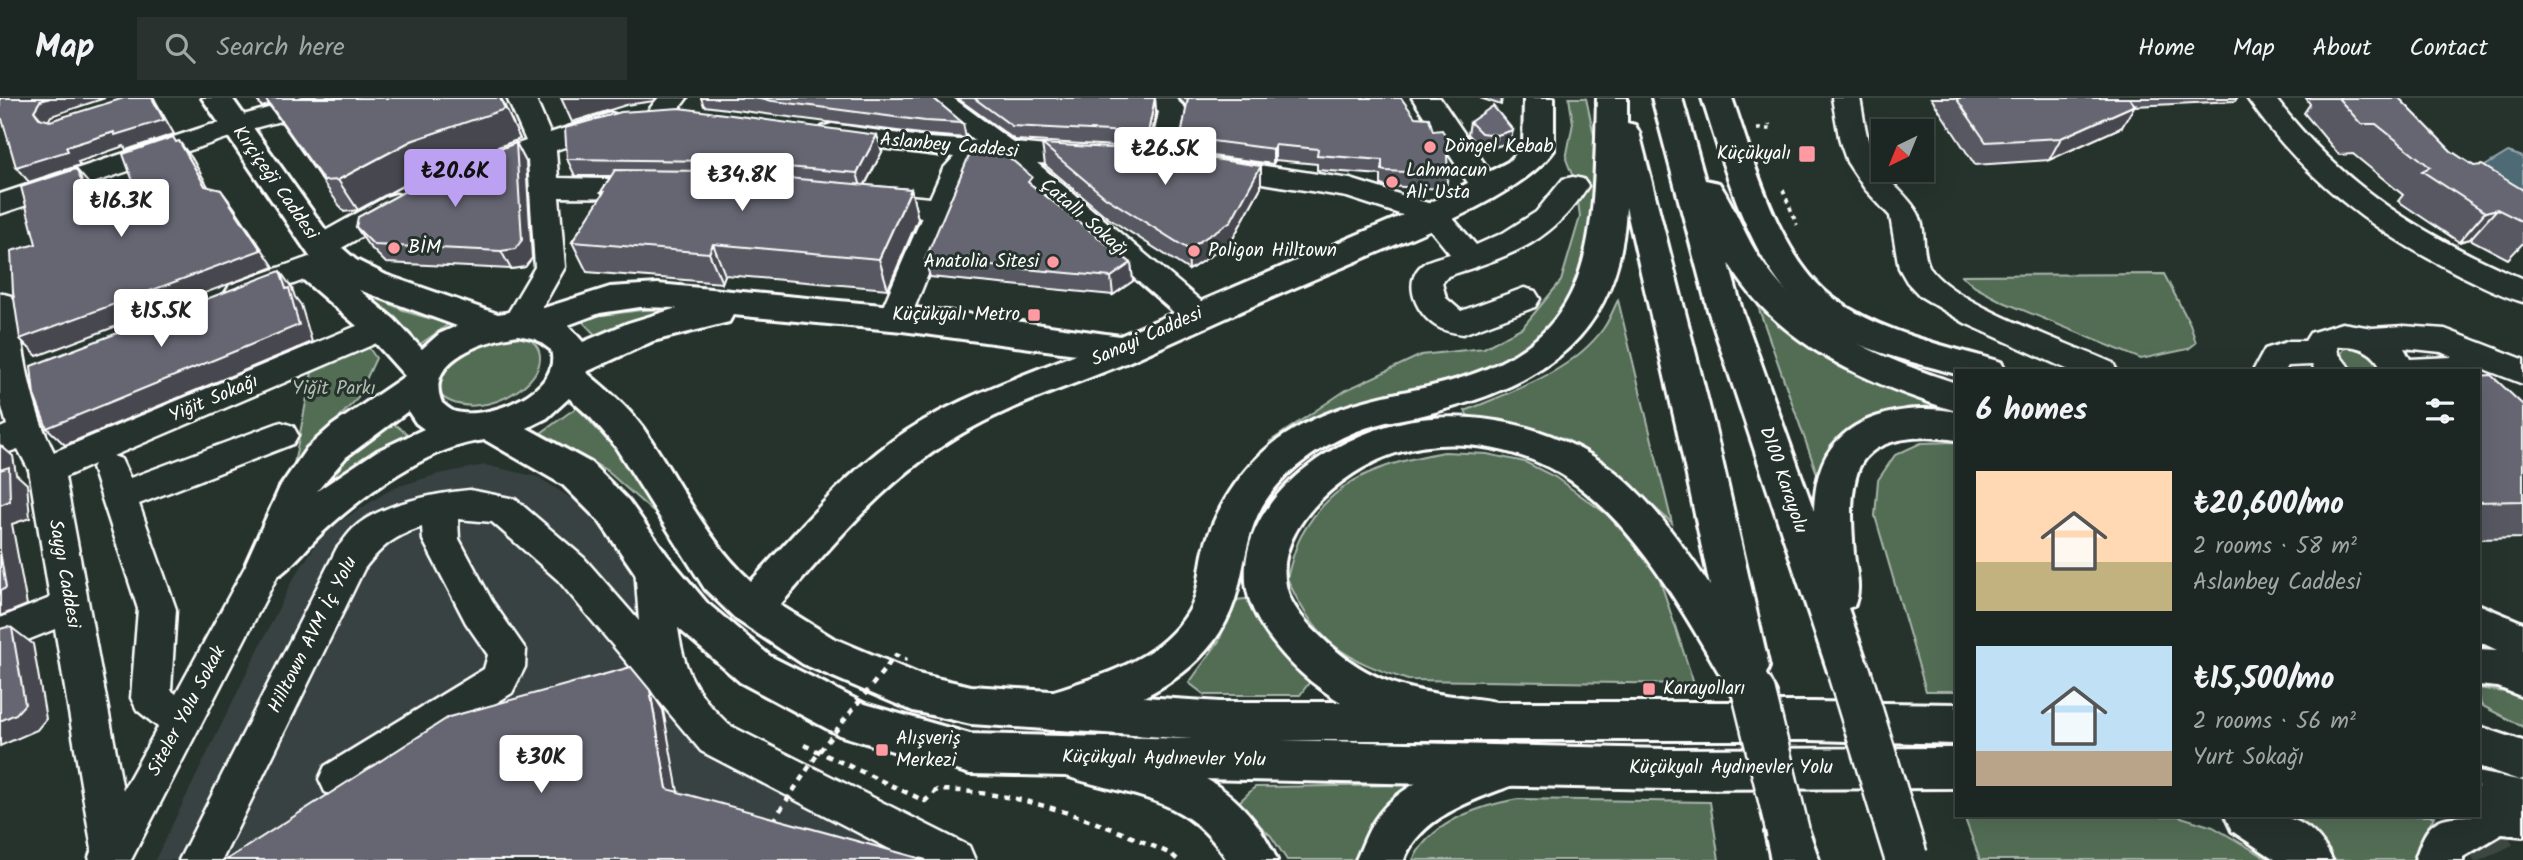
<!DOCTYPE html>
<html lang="en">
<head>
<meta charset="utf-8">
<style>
  :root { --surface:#1c2622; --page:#29322f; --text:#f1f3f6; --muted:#a0a5a5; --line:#3a4340; --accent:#bca0f2 }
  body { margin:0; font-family:Kalam,sans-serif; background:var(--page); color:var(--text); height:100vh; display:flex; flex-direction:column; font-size:26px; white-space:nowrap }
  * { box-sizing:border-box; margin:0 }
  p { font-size:23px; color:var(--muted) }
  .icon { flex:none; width:38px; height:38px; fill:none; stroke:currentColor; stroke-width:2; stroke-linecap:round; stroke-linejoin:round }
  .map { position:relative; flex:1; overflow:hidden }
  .drawer { position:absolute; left:1955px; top:271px; width:525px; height:448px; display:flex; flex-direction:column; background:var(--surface); border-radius:0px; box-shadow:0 7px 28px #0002,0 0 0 2px var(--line) }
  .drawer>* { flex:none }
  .needle { width:46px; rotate:223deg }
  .controls { position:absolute; left:1871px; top:21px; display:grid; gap:14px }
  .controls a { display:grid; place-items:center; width:63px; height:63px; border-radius:0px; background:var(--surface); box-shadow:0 7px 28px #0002,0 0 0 2px var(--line); font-size:35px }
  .price { position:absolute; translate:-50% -60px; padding:0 16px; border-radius:7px; background:#fff; color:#222; font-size:23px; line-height:46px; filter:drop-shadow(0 2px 4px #0008) }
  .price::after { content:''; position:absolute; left:50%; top:42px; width:21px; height:16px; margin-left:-10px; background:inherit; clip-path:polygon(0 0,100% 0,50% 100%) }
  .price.active { background:var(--accent); color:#111 }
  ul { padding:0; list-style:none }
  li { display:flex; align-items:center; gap:21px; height:175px; padding:0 21px }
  li span { display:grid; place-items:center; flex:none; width:196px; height:140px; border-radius:0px; color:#555 }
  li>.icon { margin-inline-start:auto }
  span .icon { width:84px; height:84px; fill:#fffc; stroke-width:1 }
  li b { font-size:30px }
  h2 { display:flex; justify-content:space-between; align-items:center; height:84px; padding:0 21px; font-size:30px }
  header { display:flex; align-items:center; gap:42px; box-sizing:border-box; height:98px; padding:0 35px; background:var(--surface); border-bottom:2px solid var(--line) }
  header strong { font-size:33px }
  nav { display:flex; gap:38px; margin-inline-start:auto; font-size:24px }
  .search { width:490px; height:63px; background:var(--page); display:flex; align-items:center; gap:18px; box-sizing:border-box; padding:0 24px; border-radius:0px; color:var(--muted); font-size:26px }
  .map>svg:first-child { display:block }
</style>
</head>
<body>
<header>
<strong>Map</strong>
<div class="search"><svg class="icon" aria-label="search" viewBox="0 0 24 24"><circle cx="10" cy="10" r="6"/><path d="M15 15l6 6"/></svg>Search here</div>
<nav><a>Home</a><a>Map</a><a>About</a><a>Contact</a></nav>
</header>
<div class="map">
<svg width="2523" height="762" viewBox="0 0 2523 762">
  <rect width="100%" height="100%" fill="#26332d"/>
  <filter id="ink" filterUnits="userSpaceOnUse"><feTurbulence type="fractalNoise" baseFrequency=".0143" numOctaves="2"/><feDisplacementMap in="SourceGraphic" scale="14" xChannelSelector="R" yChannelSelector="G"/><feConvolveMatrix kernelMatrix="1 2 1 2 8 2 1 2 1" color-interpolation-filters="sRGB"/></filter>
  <g filter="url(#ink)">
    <path fill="#394242" d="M485,367l53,12 45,29 48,57 14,97 51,86 231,114h-772l137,-279 33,-50 68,-43 46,-14z"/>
    <g fill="#526d54" stroke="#a8b6aa" stroke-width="2">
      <path d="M1569,0h17l12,56v61l-32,96 -29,31 -48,25 -62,20 -71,17 -87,38 77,-52 75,-35 63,-7 39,-21 38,-46 19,-64 -4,-32 -10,-26 7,-36z"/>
      <path d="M2164,176l26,50 6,19 -8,6 -47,10 -140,-58 -26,-14 -14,-12z"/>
      <path d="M353,188l54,26 42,12 -33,23z"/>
      <path d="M1754,197l152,96 50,14v13l-32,-3 -103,70z"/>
      <path d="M1618,202l54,223 -39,-35 -35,-25 -126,-40 -7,-12c48,-20 107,-39 138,-82 6,-8 10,-19 15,-29z"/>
      <path d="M683,210l-82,33 -22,-23 63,-8z"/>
      <path d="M521,236c62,29 -44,104 -86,56l2,-22 21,-22z"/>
      <path d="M367,247l9,13 -19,41 -63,65 18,-92z"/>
      <path d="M2351,249c13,2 25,6 29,19l-3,4c-16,2 -30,-1 -36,-16l3,-5z"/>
      <path d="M577,309l45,50 38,61 -54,-48 -65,-37z"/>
      <path d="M386,320l24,18 -96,57 16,-21z"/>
      <path d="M1956,344v249h-30l-51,-175 3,-36 17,-25 26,-12z"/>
      <path d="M1444,354l43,2 38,8 30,15 64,46 37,45 38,116 -286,-4c-65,-21 -93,-38 -121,-102 4,-14 7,-29 14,-42 32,-58 82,-73 143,-84z"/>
      <path d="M1258,500l53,82 -11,15h-95l-16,-12 30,-42 15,-41z"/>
      <path d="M2478,590l45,7v32l-42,-22z"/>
      <path d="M1411,687l-38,52 -9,23h-77l-16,-24 -34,-32 18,-17z"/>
      <path d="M1518,701l192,3 9,58h-306c19,-39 66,-54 105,-61z"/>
      <path d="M1964,718h214l35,11 57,33h-290z"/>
      <path d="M2278,718h156l-19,44h-82z"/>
    </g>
    <path fill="#4e6a74" stroke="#95a6ac" stroke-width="2" d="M2508,54l15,5v38l-18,-6 -20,-23z"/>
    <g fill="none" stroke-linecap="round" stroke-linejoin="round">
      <path stroke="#3c4742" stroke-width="42" stroke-dasharray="42 21" stroke-linecap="butt" d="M2476,718l21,44"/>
      <g stroke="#fff" stroke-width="5">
        <g id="minor">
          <path d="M304,0h44l-4,6 -112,30 -2,3 -230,77v-20l210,-69 13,-2 2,-3z"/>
          <path d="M507,0h28l15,35 61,-20 10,3 4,6 -4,6 -65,22 2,28 93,2 10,2 5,7 -5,7 -10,2 -92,-1 6,70 -36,64 -11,3 -11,-3 -5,-8 33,-56 -7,-107 -53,17 -10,-3 -4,-6 4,-6 61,-21z"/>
          <path d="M658,0h29c-10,14 -17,23 -35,19l-4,-6z"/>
          <path d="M922,0h31l61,45 86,8 4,6 -4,6 -10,3 -53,-3 171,144 5,8 -5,8 -11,3 -11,-3 -185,-161 -23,5 -9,7 -58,142 -5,8 -11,3 -11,-3 -5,-8 43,-99 -65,-8 -5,-7 5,-7 10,-3 63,6 13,-29 11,-12 -122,-15 -10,-3 -4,-6 4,-6 10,-3 96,14 47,3z"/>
          <path d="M1144,0h31l12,12 -10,51 -4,6 -10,3 -10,-3 -4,-6 10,-49z"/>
          <path d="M1412,0h28l61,90 -5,7 -10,2 -10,-2z"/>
          <path d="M1832,0h28c5,26 7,54 24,76 10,12 23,22 32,36 12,18 4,38 13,56 17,35 146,80 184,97l4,8h-46l-106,-48 -45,-27 -13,-14 -8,-14 -9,-52 -25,-27 -18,-27 -7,-20z"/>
          <path d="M2247,0h28c70,90 144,136 248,181v23c-24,-7 -47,-19 -69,-30 -84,-42 -153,-96 -207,-174z"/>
          <path d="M1212,60l138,21 94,29 32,37 27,-12 33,-21 27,-33 10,-2 10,2 5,7c-38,59 -77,69 -140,90l-6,7 4,15 15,13 63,-23 11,3 5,8 -5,8 -72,27c-9,-1 -19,-3 -27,-8 -22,-14 -36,-50 -8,-65 7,-3 15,-5 22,-7l-26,-32 -77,-25 -145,-24 -4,-6 4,-6z"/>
          <path d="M396,96l10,3 5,7 -5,7 -75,43 -11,3 -11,-3 -4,-7 4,-7 77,-43z"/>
          <path d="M309,159l11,3 4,7 -4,7 -79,30 -11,-3 -5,-8 5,-8z"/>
          <path d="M0,195l11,3 5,8c8,51 14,102 38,148l317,-132 11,-3 11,3 5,8 -5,8 -280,120 8,3 9,19 151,-56 12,4 5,9 -5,9 -154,60 37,105 -5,81 5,4 77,-142 13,-4 13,4 5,11 -153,297h-41l-1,-3 3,-8 -37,-220 -55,22v-33l50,-20 -21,-128 -11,-21 -18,6v-27l7,-3 -7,-25zM94,366l-2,4 46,141 -7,89 6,12 21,17 -35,63 -58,-313z"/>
          <path d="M2342,225l30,5 32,-2 41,3 78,30v25l-39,-15 -6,3 -96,-1c-6,-20 -26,-27 -45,-24l1,6 14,18h-36l-4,-6 -24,1 -3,5h-32l12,-22 25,-8h15l5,-8zM2404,250l37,4 11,5 -42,2z"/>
          <path d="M470,392l45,9 69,59 55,63 -4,-54 5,-11 13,-4 13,4c8,15 7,31 9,48 6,52 10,78 49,116l5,5 240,121 6,14h-64l-210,-109 -143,-171 -66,-58 -34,-3 1,20 33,62 34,49 -1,17 -13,26 -157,99 -15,6 -15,-6 -6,-13 6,-13 159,-97 4,-14 -22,-32 -43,-83 -1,-13c-28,9 -40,19 -58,42l-142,291h-43l158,-312c6,-6 11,-15 18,-21 25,-23 82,-34 115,-37z"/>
        </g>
      </g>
      <g stroke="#fff" stroke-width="6">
        <g id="major">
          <path d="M202,0h30l100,141 24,21 30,15 112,39 20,-3 13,1 79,-25 48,-3 288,27 174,25 302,-129 86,-45 15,-15 1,-49h30v52c-32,47 -157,93 -211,117 -70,29 -139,61 -208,92 -50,22 -103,38 -152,63 -84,42 -142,113 -203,183l53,33 85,36 53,12 250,16h590l145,2v40l-145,-4h-529l383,9 291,-1v40l-291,1 -695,-15 -131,-39 -99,-53 -63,-55 -38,-48 -39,-57 -37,-37 -78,-45c-58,7 -119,53 -161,91 -14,13 -27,30 -42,42 -10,8 -19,5 -30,2l-6,-12 34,-76 27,-39 26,-23 72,-49 -35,-39 -70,-60 -5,-8 5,-8 11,-3zM359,192l3,1 95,35 -18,8 -17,15 -28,-30zM640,209l37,1 -49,15 -45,19 -15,-17 32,-12zM733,217l169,16 174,23c-63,26 -129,47 -184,87 -54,40 -96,92 -141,140 -46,-42 -73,-102 -108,-153 -16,-22 -37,-39 -57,-56l67,-31 76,-19zM518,237l18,4 15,11c12,41 -63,70 -95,62 -5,-1 -10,-6 -14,-9 -19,-44 45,-63 76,-68zM569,300l22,20 24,28 90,143 32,31 66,44 110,47 58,13 221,15 -222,-5 -105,-30 -95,-48 -63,-53 -40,-48 -39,-55 -37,-37 -64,-35 20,-10zM408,313l8,12 8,6 -47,22 -60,40 29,-34z"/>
          <path d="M1702,0h30c22,63 47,162 104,202 48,34 109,45 165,62l5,9h-50v3c-48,-14 -107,-25 -147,-59 -59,-49 -84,-146 -107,-217z"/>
          <path d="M2478,506l45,19v74l-25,-10 -20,-2v-36l19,1 -19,-9z"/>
          <path d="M2478,674l45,9v42l-45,-9z"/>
        </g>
      </g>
      <g stroke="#fff" stroke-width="6">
        <g id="highway">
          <path d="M1597,0h30v25l8,2 4,7 76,297 54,238 -3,7 10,19 -7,13 -15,6 -15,-6c-47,-76 -89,-165 -162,-221 -49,-37 -122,-51 -181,-32 -54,17 -135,83 -105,147 7,14 19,27 30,37 40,39 78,53 132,59 22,3 42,4 63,11l6,14 -6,14c-5,1 -11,5 -15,5 -8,1 -19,-2 -27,-3 -40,-4 -81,-10 -118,-27 -31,-15 -61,-39 -82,-67 -13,-16 -27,-40 -28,-62 -6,-87 98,-153 175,-162 62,-7 130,8 182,44 45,31 77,79 107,123l-33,-157 -51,-222c-6,128 -80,177 -195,206 -18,5 -35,6 -52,11 -32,8 -68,28 -92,51 -39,39 -37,65 -49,114 -16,65 -68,100 -127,122 -14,5 -47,20 -61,19 -4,0 -10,-4 -14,-5l-7,-14 7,-14c54,-19 120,-31 153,-86 11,-19 10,-41 15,-61 9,-35 30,-70 56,-95 41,-39 100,-55 153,-65 185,-35 180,-135 184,-292z"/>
          <path d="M1652,0h30l23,82 14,3c17,25 26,55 44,80 44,65 122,97 193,120v28c-89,-28 -176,-64 -227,-147l13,46 72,201c1,-25 5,-52 24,-71 27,-29 81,-36 118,-28v28c-29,-5 -82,-6 -97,28 -10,26 -7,59 -5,86 2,18 8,35 0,52l-6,2 22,64 -6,13 -15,6 -15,-6 -6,-13 -120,-362z"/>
          <path d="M2478,628l45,15v38l-4,1 -41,-14z"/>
          <path d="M1071,640c89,20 165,29 206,122h-50c-43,-70 -104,-62 -172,-88l-6,-14 6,-14z"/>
          <path d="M1513,647l16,6 6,14 -6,14c-43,17 -107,33 -125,81h-48c6,-13 11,-28 19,-40 28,-44 92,-58 138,-75z"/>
          <path d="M2497,693l26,3v42l-21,-2 -39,23v3h-48c13,-41 21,-44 63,-44v-18z"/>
          <path d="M1788,712l16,7 15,43h-48l-6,-28 7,-15z"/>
          <path d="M2225,718c47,-4 85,-5 107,44h-56l-44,-29z"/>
        </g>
      </g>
      <g stroke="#fff" stroke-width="3.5" stroke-dasharray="4.5 4.5" stroke-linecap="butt">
        <path d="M1757,31h14l-2,-5"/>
        <path d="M1783,92l14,35"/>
      </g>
      <path stroke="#fff" stroke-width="4.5" stroke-dasharray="6 6" stroke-linecap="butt" d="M804,647l121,56 12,-11c84,1 158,30 234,64l7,6"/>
      <use href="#minor" fill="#26332d" fill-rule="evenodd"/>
      <use href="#major" fill="#26332d" fill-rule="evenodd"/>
      <use href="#highway" fill="#26332d" fill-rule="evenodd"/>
      <g stroke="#fff" stroke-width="47" stroke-linecap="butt">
        <g id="highway-bridge">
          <path d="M1849,574l57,185"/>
          <path d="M1754,595l34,139"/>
        </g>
      </g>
      <path stroke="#fff" stroke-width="4.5" stroke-dasharray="6 6" stroke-linecap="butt" d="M773,723l46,-69 77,-97 11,5"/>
      <use href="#highway-bridge" stroke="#26332d" stroke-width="42"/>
    </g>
    <g fill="#585863" stroke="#fff" stroke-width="2">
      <path d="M255,0h246l19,41 -92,33 -70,38 -14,2 -75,-107 -7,2z"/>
      <path d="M701,0h232l30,25 3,15 -38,-3 -224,-29z"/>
      <path d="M957,0h198l1,15 -7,35 -134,-8z"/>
      <path d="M1178,0h223l47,76 -2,15 -62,-3 -3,-1v-10l-64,-5v-6l-42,-4 -2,4 -91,-12 -1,-15 6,-30z"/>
      <path d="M1480,0h22l-1,7z"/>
      <path d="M1931,0h306l-2,3 -101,5 -12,21 -73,33 -74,5z"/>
      <path d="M2306,0h93l52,53 23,15 49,24v53l-15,16 -38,-20 -11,3 -61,-41 5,-6 -50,-41 -14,1 -35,-42 6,-9z"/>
      <path d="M1470,24l43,8 -3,12 -15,5 -16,-1 -11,-12z"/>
      <path d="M516,45l10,19 6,96 -7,9 -14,2 -125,-6 -18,-18 -12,-18z"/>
      <path d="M1042,46l219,43 -30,55 -42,28 -81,-52 -63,-53z"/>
      <path d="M882,54l-17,33 46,4 7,30 -30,70 -163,-14 -3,8 -135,-11 -15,-30 31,-47 -2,-3 10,-16h-36l-8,-17z"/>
      <path d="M1033,88l98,77 2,18 -20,14 -183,-18 -5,-17z"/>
      <path d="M2478,278l45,29v133l-45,1z"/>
    </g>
    <g fill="#474750" stroke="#fff" stroke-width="2">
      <path d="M50,0h55l-54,18 -5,9 -12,-14 6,-10z"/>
      <path d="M152,0h2l2,4 18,32 -48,16 -2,-4 -46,16 2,3 -51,17 -13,-15 50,-20 48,-15z"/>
      <path d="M256,0h9l4,7 -7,2z"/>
      <path d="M500,0h1l19,41 -92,33 -70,38 -20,-30 73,-39z"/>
      <path d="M561,0h96l-3,3 -28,4 -54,17z"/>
      <path d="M1155,0l1,15 -7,35 -1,-15z"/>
      <path d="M2135,7l-13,22 -73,33 12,-22z"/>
      <path d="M1513,32l-3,12 -15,5 2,-12z"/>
      <path d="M877,37l5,17 -20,38 -5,-17z"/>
      <path d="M179,43l13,17 26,46 -13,-18z"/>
      <path d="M516,45l10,19 6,96 -7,9 -14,2 -10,-18z"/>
      <path d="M1275,47v15l-2,4v-15z"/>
      <path d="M1261,68v21l-30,55 -42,28 -1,-21z"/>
      <path d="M76,71l15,17 25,55 -15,-18z"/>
      <path d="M911,91l7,30 -30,70 -9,-30z"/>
      <path d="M221,92l13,17 40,60 -237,89 -17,-17z"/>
      <path d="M2497,111l-27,30 -11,3 26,-30z"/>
      <path d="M713,146l12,31 -3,8 -13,-30z"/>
      <path d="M1131,165l2,18 -20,14 -2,-18z"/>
      <path d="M280,173l12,17 3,9 6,8 11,37 -247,103 -18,-17 239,-139z"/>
      <path d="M0,347l13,11 3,18 11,10 3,34 -18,6 15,81 -27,11z"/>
      <path d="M12,530l21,16 13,75 -9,11 -37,16v-25z"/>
      <path d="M650,592l13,20 18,98 -14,-19z"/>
    </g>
    <g fill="#666673" stroke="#fff" stroke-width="2">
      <path d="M0,0h50l-10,3 -6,10 5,7 11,3 74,-23h28l12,22 -49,15 -1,-3 -48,15 2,4 -52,16 -14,-48h-2z"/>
      <path d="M265,0h235l5,11 -94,32 -73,39 -14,1z"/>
      <path d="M751,0h182l30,25 -38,-2z"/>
      <path d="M974,0h181l-7,35 -136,-7z"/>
      <path d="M1188,0h213l14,19 14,1 4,13 9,-1 4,6 2,38 -63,-3 -3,-1v-10l-65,-5 1,-6 -43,-4 -2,4 -92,-12z"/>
      <path d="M1956,0h173l6,7 -74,33 -75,4z"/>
      <path d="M2338,0h61l52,53 23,15 8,-1 41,25v32l-26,-13 -12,3 -63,-41 8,-4 -54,-43h-15z"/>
      <path d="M1493,8l20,24 -16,5 -16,-2 -11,-11z"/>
      <path d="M680,10l197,27 -20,38 -143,-12 -147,-2 -2,-31 56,-16z"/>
      <path d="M173,39l3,5 3,-1 26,45 16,4 40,60 -241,89 -7,-47 -2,-41 25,-7 -15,-57 55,-18 25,54 32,-9 5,-19 -15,-41z"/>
      <path d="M516,45l6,97 -7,9 -14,2 -127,-6 -18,-18 2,-10 82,-45z"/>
      <path d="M1042,46l119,7 100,15 -30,55 -43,28 -83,-52z"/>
      <path d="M997,49l35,30 -4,5 103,81 -20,14 -186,-17 43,-102 8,-6z"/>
      <path d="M615,72l93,1 203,18 -32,70 -166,-15 -4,9 -137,-11 32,-50h-3z"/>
      <path d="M280,173l6,18 3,-1 10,37 -252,103 -13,-33 -3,-29z"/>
      <path d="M2491,277l32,30v96l-45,1v-126z"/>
      <path d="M9,369l1,34 -10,4v-35z"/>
      <path d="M0,453l6,37 -6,3z"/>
      <path d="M7,529l5,1 13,76 -9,10 -16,7v-92z"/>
      <path d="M631,569l19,23 17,99 259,71h-700l223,-143z"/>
    </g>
  </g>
  <g fill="#ff9aa2" stroke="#26332d" stroke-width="2.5">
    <circle cx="1430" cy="49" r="7"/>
    <rect x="1798" y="47" width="18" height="18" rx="3.5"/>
    <circle cx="1392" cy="84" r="7"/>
    <circle cx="394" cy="150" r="7"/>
    <circle cx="1194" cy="153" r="7"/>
    <circle cx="1053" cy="164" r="7"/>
    <rect x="1027" y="210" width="14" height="14" rx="3.5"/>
    <rect x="1642" y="584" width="14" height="14" rx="3.5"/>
    <rect x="875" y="645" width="14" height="14" rx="3.5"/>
  </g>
  <g text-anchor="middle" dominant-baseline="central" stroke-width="6" stroke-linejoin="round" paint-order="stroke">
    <g font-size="19" fill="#fff" stroke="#26332d">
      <text transform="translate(949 48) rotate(5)">Aslanbey Caddesi</text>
      <text transform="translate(275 85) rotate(55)">Kırçiçeği Caddesi</text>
      <text transform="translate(1084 120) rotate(41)">Çatallı Sokağı</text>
      <text transform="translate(1147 239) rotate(-24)">Sanayi Caddesi</text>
      <text transform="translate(214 301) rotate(-23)">Yiğit Sokağı</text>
      <text transform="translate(1783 382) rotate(71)">D100 Karayolu</text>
      <text transform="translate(64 476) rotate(80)">Saygı Caddesi</text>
      <text transform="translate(313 537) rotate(-63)">Hilltown AVM İç Yolu</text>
      <text transform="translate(187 613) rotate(-62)">Siteler Yolu Sokak</text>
      <text transform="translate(1164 661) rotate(1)">Küçükyalı Aydınevler Yolu</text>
      <text x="1731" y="670">Küçükyalı Aydınevler Yolu</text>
    </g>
    <g font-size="19" fill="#fff" stroke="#26332d" text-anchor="start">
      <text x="1444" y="49">Döngel Kebab</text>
      <text x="1791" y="56" text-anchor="end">Küçükyalı</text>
      <text x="1406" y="73">Lahmacun<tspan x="1406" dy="22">Ali Usta</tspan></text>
      <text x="408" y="150">BİM</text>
      <text x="1208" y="153">Poligon Hilltown</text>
      <text x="1039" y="164" text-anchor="end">Anatolia Sitesi</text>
      <text x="1020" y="217" text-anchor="end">Küçükyalı Metro</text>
      <text x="1663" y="591">Karayolları</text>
      <text x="896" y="641">Alışveriş<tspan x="896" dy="22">Merkezi</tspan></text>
    </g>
    <g font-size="19" fill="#b1bdb2" stroke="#26332d">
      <text x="334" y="291">Yiğit Parkı</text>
    </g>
  </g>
</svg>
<div class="controls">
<a><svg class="needle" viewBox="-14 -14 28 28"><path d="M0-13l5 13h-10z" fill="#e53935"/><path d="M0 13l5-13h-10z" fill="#a0a5a5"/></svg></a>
</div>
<b class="price" style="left:1165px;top:89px">₺26.5K</b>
<b class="price active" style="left:455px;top:111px">₺20.6K</b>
<b class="price" style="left:742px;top:115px">₺34.8K</b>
<b class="price" style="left:121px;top:141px">₺16.3K</b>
<b class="price" style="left:161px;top:251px">₺15.5K</b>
<b class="price" style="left:541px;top:697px">₺30K</b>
<section class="drawer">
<h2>6 homes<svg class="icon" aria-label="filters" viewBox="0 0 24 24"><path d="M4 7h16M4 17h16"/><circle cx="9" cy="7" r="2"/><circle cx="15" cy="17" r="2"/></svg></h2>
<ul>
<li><span style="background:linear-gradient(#ffd9b3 65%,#c2b280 0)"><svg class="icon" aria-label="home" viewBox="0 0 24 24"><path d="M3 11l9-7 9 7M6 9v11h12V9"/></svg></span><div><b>₺20,600/mo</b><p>2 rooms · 58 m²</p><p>Aslanbey Caddesi</p></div></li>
<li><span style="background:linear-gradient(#bfe0f5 75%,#b9a48a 0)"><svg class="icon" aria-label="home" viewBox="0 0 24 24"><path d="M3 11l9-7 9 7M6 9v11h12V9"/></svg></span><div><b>₺15,500/mo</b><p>2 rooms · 56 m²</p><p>Yurt Sokağı</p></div></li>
</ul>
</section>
</div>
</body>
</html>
